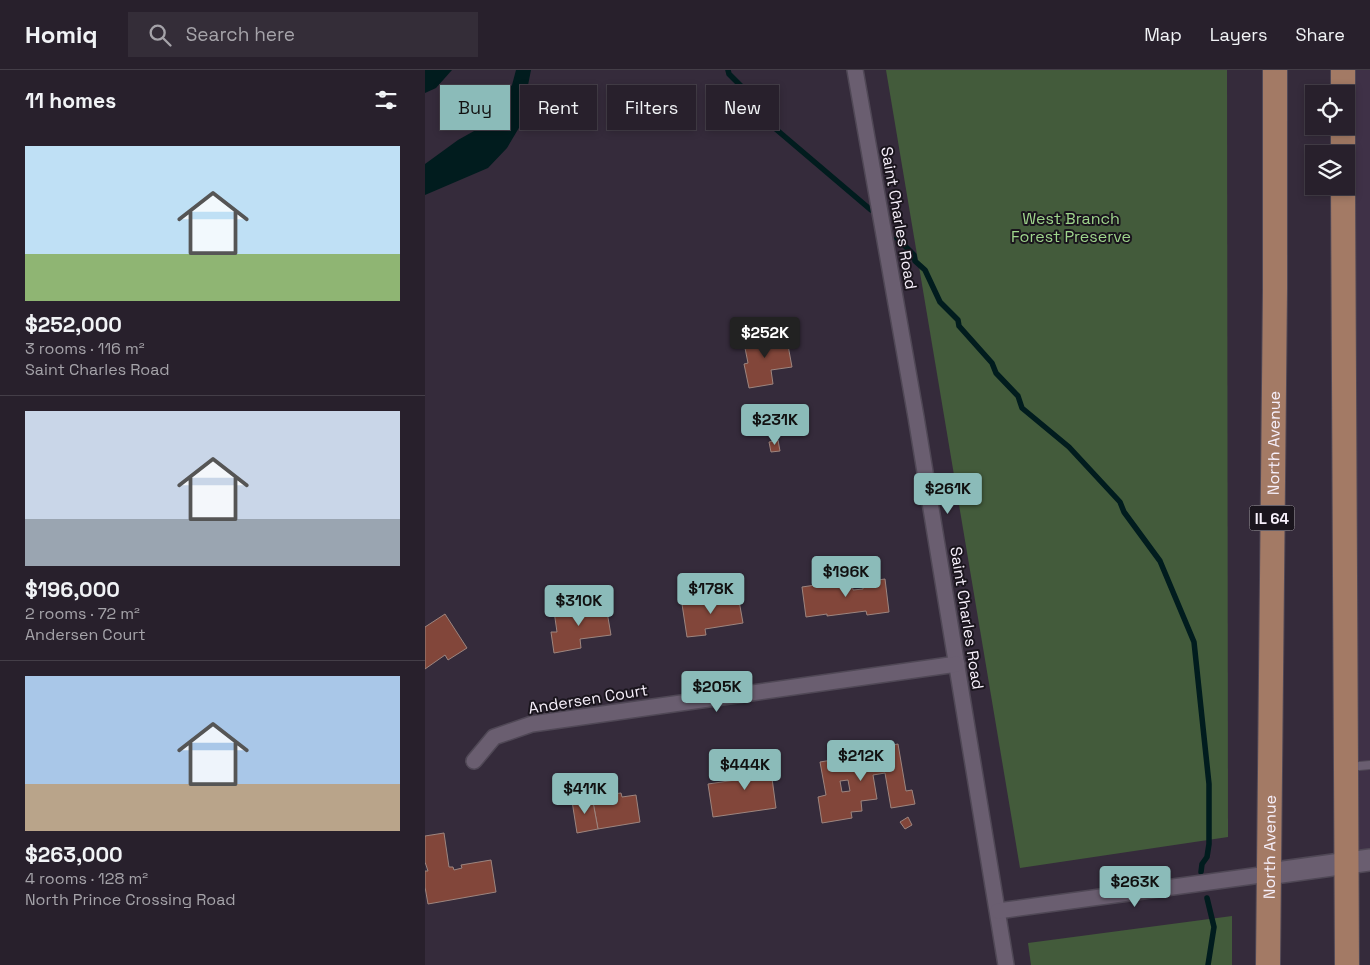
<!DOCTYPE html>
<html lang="en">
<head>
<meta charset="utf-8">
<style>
  :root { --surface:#28202c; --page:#342d38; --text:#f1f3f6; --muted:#a5a3a9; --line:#443e48; --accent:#8bbbb9 }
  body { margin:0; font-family:"Space Grotesk",sans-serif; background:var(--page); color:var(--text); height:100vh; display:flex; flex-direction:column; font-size:19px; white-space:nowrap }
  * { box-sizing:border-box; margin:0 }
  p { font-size:16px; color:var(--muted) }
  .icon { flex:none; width:28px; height:28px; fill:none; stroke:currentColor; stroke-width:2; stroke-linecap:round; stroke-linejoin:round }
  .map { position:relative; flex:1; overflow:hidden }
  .panel { display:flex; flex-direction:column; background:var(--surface); width:425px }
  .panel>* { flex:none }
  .top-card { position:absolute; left:15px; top:15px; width:475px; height:45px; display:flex; gap:10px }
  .fabs { position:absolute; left:880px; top:15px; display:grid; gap:10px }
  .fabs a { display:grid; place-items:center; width:50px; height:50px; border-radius:0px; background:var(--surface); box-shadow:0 2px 8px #0003,0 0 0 1px var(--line); font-size:25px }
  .price { position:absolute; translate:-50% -42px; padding:0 11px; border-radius:5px; background:var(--accent); color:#111; font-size:16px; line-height:32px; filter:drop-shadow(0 1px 2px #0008) }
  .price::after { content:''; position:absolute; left:50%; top:30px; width:15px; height:11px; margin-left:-8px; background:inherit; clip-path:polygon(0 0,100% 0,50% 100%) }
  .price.selected { background:#222; color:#fff }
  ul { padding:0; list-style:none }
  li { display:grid; align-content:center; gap:10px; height:265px; padding:0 25px }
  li+li { border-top:1px solid var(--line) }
  li span { display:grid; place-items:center; height:155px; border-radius:0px; color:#555 }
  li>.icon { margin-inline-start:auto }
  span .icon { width:90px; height:90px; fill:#fffc; stroke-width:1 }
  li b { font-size:21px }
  h2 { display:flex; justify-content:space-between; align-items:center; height:60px; padding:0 25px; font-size:21px }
  .pill { padding:0 18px; border-radius:0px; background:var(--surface); box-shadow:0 2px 8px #0003,0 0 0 1px var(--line); font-size:18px; line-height:45px }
  .pill.selected { background:var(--accent); color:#111 }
  header { display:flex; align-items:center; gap:30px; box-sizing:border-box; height:70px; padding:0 25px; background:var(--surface); border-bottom:1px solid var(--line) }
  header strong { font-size:24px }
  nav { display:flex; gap:28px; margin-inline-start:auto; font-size:18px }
  .search { width:350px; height:45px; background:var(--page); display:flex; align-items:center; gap:12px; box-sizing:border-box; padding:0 18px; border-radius:0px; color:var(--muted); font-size:19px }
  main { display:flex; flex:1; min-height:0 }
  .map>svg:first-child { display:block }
</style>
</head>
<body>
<header>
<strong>Homiq</strong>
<div class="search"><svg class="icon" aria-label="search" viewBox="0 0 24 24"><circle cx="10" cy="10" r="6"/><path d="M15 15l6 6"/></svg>Search here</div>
<nav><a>Map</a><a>Layers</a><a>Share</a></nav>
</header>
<main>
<section class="panel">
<h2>11 homes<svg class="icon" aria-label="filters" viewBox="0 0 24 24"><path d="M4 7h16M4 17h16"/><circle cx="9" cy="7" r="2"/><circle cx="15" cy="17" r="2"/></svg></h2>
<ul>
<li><span style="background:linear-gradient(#bfe0f5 70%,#8fb573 0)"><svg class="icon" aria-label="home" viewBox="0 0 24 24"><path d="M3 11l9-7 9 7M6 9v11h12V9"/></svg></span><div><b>$252,000</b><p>3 rooms · 116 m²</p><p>Saint Charles Road</p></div></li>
<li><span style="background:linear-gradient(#c9d6e8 70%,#9aa5b1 0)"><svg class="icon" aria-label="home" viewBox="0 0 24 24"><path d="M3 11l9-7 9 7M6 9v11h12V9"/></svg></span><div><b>$196,000</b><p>2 rooms · 72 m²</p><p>Andersen Court</p></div></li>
<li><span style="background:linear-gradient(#a9c7e8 70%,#b9a48a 0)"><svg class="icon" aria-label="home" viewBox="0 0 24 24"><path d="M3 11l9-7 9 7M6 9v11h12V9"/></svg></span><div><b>$263,000</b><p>4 rooms · 128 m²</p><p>North Prince Crossing Road</p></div></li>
</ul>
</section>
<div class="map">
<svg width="945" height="895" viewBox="0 0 945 895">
  <rect width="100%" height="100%" fill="#352b3b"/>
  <path fill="#3f3147" d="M925,0h20v784l-15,2 -6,-657z"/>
  <g fill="#435b3b">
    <path d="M461,0h341l1,767 -208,31z"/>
    <path d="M807,846v49h-201l-3,-22z"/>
  </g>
  <g fill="#011c1e">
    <path d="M0,0h27l-16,18 -11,5z"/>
    <path d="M91,0h15l-11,56 -13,22 -19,20 -63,27v-31l33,-24 32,-18 11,-17 2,-5 5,-6v-4l4,-5z"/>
  </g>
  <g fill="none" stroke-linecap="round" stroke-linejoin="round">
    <g stroke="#011c1e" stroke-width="5.5">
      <path d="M303,0l1,4 20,20 15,25 107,91"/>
      <path d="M472,168l17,17 1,6 10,9 15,32 18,18 1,6 33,37 4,10 22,23 4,12 47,39 51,55 4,10 36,49 34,81 15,142v60l-2,13 -5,7 -1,8"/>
      <path d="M782,828l7,29 -6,38"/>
    </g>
  </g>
  <g fill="#82463a" stroke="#9d857f" fill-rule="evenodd">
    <path d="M344,262l2,11 16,-3 5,27 -21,3 2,14 -24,4 -5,-24 4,-1 -4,-20 5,-1 -2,-6z"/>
    <path d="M353,370l2,11 -9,1 -2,-10z"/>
    <path d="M426,507l2,13 10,-1v-7l22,-3 4,33 -22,3 -1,-4 -39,5v-2l-21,3 -4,-30 34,-5 -1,-3z"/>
    <path d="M313,525l5,28 -38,6 1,6 -19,2 -5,-33z"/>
    <path d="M181,536l5,29 -31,4 1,9 -27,5 -3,-21h6l-3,-21 21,-3 1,3z"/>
    <path d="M20,544l22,34 -19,12 -3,-5 -20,14v-42z"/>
    <path d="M473,674l8,47 6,-1 3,14 -24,4 -6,-35 -12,2 4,24 -16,2 1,10 -11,1 1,6 -30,5 -4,-26 8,-2 -6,-33 24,-4 -1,-5 26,-4 1,5 12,-2 -1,-5zM423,710l2,11 -8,1 -2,-11z"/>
    <path d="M344,686l7,52 -63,9 -5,-33 41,-6 -3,-19z"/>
    <path d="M196,723l1,4 14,-2 4,27 -42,7 -5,-27 14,-2 -1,-5z"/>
    <path d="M171,727l1,4 -4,1 5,27 -21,4 -5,-32z"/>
    <path d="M483,747l4,8 -7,4 -5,-7z"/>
    <path d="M19,763l5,34h4l1,3 8,-2 -1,-3 30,-5 5,32 -68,12 -3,-17v-16h3l-3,-9v-26z"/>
  </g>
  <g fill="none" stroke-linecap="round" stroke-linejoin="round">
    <g stroke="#504856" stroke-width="10">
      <path id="lane" d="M924,697l21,-2"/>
    </g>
    <g stroke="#504856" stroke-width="18">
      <g id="street">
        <path d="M430,0l61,347 90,548"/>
        <path d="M49,691l20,-24 38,-13 425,-60"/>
        <path d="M573,841l270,-37"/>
      </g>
    </g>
    <g stroke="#504856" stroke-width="24">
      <path id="secondary" d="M843,804l102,-14"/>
    </g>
    <g stroke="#504856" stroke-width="26">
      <g id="primary">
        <path d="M918,24v-24"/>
        <path d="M918,84v-28"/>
        <path d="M918,116l4,779"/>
        <path id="s1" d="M843,895l7,-676v-219"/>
      </g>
    </g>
    <use href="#lane" stroke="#6a5e70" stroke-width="8"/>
    <use href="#street" stroke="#6a5e70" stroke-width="15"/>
    <use href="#secondary" stroke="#6a5e70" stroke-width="21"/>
    <use href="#primary" stroke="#a37a65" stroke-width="24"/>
  </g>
  <g text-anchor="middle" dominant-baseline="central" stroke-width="4" stroke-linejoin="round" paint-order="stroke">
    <rect fill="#1a151d" stroke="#b4aeb8" stroke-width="1" x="824.5" y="435.5" width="45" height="25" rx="4"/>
    <g font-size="15" font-weight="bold" fill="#f6effa">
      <text x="847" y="448">IL 64</text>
    </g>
    <g font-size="16" fill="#f6effa" stroke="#1a151d">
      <text transform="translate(474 148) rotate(80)">Saint Charles Road</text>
      <text stroke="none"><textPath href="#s1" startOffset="522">North Avenue</textPath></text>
      <text transform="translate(542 548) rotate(81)">Saint Charles Road</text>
      <text transform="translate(163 629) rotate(-9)">Andersen Court</text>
      <text stroke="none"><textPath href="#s1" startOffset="118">North Avenue</textPath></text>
    </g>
    <g font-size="16" fill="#9fd58c" stroke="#1a151d">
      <text x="646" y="148">West Branch<tspan x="646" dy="18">Forest Preserve</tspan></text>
    </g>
  </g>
</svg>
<div class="fabs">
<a><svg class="icon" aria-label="locate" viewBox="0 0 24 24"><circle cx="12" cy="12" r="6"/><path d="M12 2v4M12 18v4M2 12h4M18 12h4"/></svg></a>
<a><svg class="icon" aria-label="layers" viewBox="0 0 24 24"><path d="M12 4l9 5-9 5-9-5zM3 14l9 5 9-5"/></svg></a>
</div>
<b class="price selected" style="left:340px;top:289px">$252K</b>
<b class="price" style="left:350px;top:376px">$231K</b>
<b class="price" style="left:523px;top:445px">$261K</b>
<b class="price" style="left:421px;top:528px">$196K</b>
<b class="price" style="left:286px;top:545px">$178K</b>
<b class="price" style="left:154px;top:557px">$310K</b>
<b class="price" style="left:292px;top:643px">$205K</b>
<b class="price" style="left:436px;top:712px">$212K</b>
<b class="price" style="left:320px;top:721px">$444K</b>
<b class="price" style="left:160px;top:745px">$411K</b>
<b class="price" style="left:710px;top:838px">$263K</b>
<div class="top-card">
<a class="pill selected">Buy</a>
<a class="pill">Rent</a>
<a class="pill">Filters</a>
<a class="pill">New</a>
</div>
</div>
</main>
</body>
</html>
